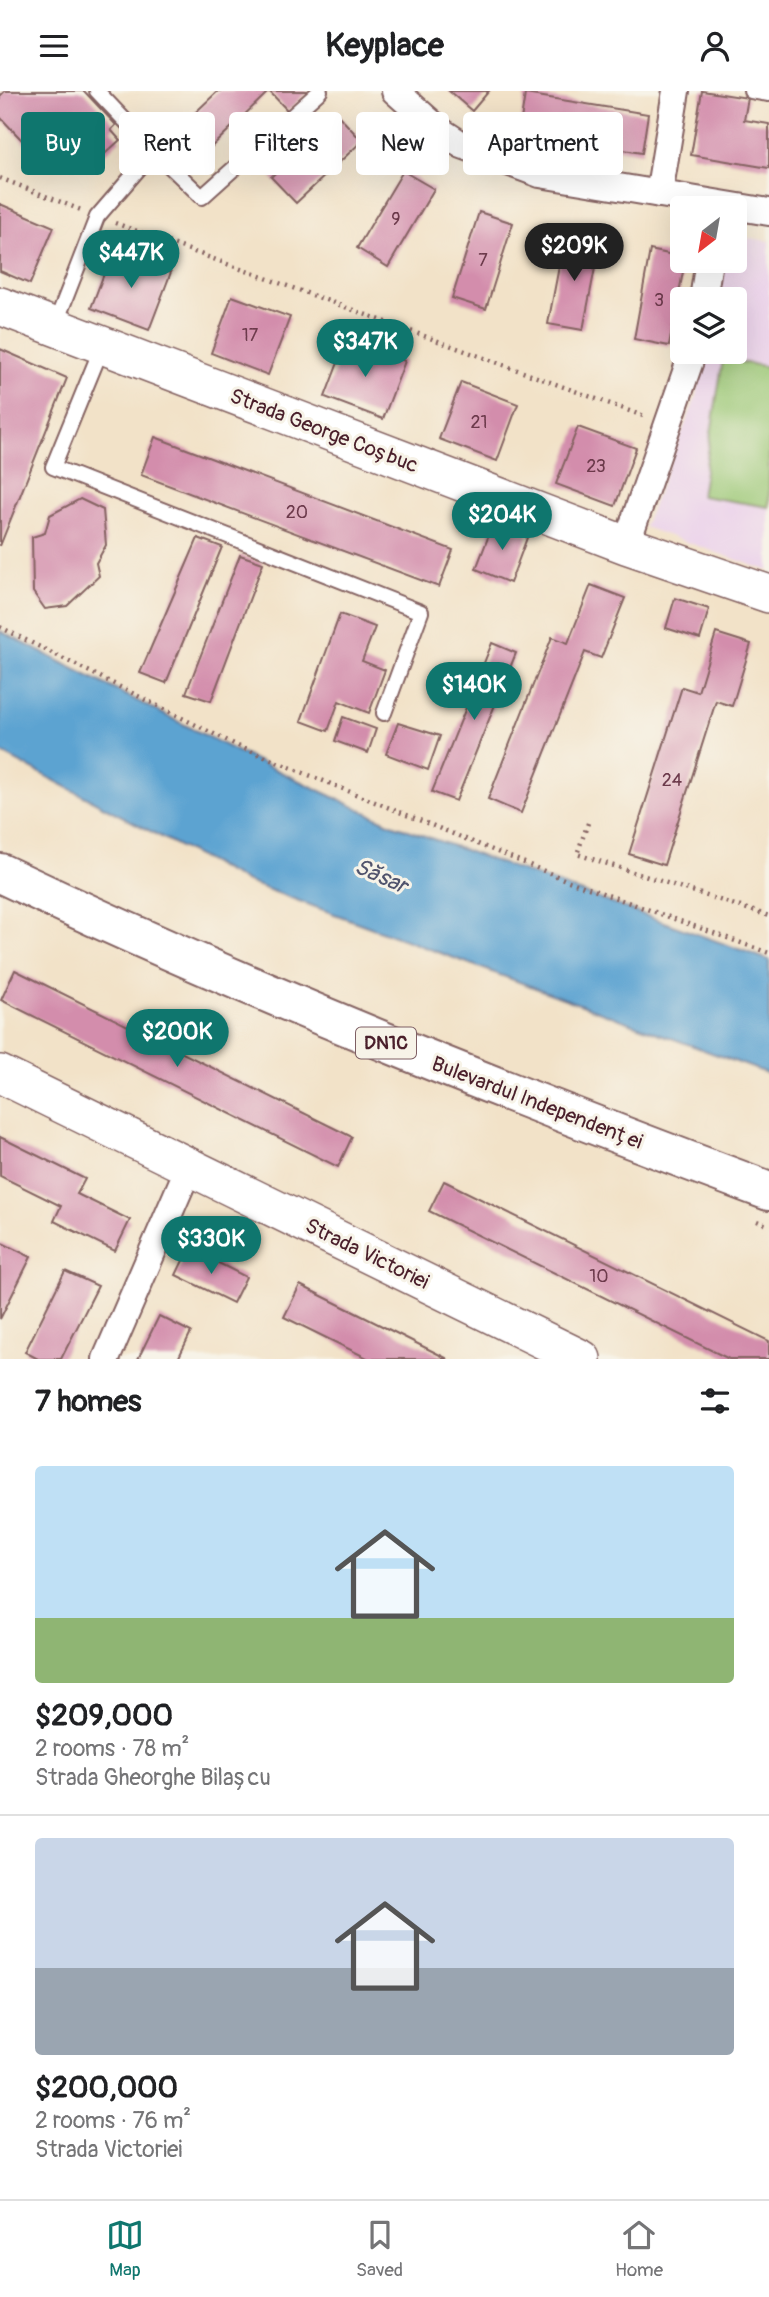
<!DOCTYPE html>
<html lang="en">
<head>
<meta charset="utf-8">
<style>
  :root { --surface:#fff; --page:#f2f2f2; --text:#202124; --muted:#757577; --line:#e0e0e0; --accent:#0f766e }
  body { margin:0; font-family:Pangolin,sans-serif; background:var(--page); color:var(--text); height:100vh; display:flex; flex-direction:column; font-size:26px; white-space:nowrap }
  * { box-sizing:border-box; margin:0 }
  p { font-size:23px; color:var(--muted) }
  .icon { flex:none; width:38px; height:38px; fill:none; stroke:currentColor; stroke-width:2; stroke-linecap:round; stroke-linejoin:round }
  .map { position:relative; height:1268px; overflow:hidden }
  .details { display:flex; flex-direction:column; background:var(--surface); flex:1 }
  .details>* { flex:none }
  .top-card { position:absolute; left:21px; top:21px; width:728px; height:63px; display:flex; gap:14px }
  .needle { width:46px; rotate:211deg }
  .tools { position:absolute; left:670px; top:105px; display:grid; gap:14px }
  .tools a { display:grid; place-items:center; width:77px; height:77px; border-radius:7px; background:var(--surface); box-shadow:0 7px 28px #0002; font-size:35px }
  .price { position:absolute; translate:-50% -60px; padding:0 16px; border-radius:24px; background:var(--accent); color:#fff; font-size:23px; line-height:46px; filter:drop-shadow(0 2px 4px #0008) }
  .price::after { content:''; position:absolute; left:50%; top:42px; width:21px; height:16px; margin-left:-10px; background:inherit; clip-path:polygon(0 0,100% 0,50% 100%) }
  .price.current { background:#222; color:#fff }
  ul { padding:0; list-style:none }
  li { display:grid; align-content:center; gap:14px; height:371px; padding:0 35px }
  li+li { border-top:2px solid var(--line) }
  li span { display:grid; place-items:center; height:217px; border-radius:7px; color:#555 }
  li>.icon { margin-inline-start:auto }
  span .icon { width:126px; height:126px; fill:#fffc; stroke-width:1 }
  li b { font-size:30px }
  h2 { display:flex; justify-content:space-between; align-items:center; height:84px; padding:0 35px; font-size:30px }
  .pill { padding:0 24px; border-radius:7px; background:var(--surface); box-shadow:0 7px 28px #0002; font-size:24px; line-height:63px }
  .pill.current { background:var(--accent); color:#fff }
  header { display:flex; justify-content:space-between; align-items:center; height:91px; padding:0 35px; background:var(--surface); font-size:32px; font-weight:700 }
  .tab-bar { display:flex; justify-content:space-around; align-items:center; height:98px; border-top:2px solid var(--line); background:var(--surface); font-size:19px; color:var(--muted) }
  .tab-bar a { display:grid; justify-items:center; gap:4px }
  .tab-bar .current { color:var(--accent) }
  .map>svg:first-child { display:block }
</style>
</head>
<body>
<header><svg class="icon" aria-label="menu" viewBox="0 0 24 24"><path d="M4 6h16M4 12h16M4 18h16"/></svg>Keyplace<svg class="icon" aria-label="person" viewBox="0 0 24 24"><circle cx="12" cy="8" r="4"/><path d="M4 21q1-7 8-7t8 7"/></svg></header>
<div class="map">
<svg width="769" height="1268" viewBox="0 0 769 1268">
  <rect width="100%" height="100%" fill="#f7f3e8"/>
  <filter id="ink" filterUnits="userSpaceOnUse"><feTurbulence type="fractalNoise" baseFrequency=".0143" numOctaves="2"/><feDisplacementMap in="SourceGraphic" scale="14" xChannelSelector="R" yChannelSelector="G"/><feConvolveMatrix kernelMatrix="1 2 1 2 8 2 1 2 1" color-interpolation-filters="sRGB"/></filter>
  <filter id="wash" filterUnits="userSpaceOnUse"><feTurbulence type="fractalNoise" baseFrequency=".00686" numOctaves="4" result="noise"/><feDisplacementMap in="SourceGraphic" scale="28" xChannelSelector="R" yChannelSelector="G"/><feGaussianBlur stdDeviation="1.57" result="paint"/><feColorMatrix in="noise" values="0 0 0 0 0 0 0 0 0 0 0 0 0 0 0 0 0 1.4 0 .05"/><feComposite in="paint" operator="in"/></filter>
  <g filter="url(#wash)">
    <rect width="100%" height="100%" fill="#f2e2c8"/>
    <path fill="#ebd1eb" d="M735,145l34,5v330l-125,-44 51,-127 11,-48h29v-53h-18l8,-38h10z"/>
    <path fill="#9bc876" stroke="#727450" stroke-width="2" d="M723,268l46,8v140l-68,-11z"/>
    <path fill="#5ba3d1" stroke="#52617e" stroke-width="2" d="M0,540l240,122 149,70 380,137v114l-524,-193 -245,-129z"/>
    <g id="blocks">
      <g fill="#d38dac">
        <path d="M5,0h79l32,34 -5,5 9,10 -23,21 -9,-9 -14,14 -20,-21 -15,13 -39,-41v-21z"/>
        <path d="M218,0h90l-20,20 -19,-20 -65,63 -25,-26z"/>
        <path d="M449,0h40l-17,20z"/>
        <path d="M702,0l46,7 -4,22 25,4v44l-78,-13z"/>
        <path d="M525,3l123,20 -6,39 -123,-20z"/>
        <path d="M337,23l25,27 -66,62 -25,-26z"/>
        <path d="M403,80l31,18 -46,78 -31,-19z"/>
        <path d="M0,113l54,23 -24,57 -30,-13z"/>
        <path d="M479,121l34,11 -27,86 -34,-11z"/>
        <path d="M565,144l35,7 -17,88 -35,-6z"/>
        <path d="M113,159l58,22 -22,58 -58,-22z"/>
        <path d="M650,159l32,7 3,4 -16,85 -35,-7z"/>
        <path d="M232,205l58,21 -22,58 -57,-22z"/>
        <path d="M347,248l58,22 -22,58 -58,-22z"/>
        <path d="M0,258l67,29 -67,168z"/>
        <path d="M461,291l57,22 -21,57 -58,-22z"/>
        <path d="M578,336l58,21 -21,58 -59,-22z"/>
        <path d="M155,346l298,113 -14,37 -298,-112z"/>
        <path d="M80,408l23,11 3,35 -10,18 3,13 -32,30 -22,3 -12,-17 -1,-55 13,-4 5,-18z"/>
        <path d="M494,431l34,13 -18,48 -34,-14z"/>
        <path d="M198,447l24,9 -56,136 -26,-10z"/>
        <path d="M240,464l23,8 -52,138 -25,-8z"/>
        <path d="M591,494l34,13 -24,60 -16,-6 -64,161 -33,-14 64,-162 16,6z"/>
        <path d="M675,507l34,11 -9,30 -34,-11z"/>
        <path d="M340,523l35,13 -13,34 23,9 -16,43 -30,-12 -11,30 -27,-10z"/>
        <path d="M716,542l35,11 -19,62 -16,-5 -52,164 -35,-11 53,-167 16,5z"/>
        <path d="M492,552l24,10 -60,148 -24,-9z"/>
        <path d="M343,626l33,12 -8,24 -33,-12z"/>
        <path d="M398,632l42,13 -12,34 -42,-16z"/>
        <path d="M15,879l337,167 -14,30 -337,-167z"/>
        <path d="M0,1046l85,42 -8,15 53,26 -15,31 -61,-30 7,-15 -61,-30z"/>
        <path d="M444,1090l325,160v18h-40l-300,-148z"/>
        <path d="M0,1151l31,15 -31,62z"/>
        <path d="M189,1157l57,29 -13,26 -57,-28z"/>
        <path d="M65,1180l33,15 -37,73h-23l-13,-7z"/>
        <path d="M300,1194l148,74h-79l-85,-42z"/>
        <path d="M159,1225l32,16 -13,27h-40z"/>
      </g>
    </g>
  </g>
  <g filter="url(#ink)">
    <use href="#blocks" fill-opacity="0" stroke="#856362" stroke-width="2"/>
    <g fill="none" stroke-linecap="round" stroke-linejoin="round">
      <g stroke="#856362" stroke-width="18">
        <g id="lane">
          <path d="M751,0l18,3"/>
          <path d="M154,60l48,46 118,-106"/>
          <path d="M55,234l42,-108 57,-66 -57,-60"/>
          <path d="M102,256l-49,120 368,145 -37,101"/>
        </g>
      </g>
      <g stroke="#856362" stroke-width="30">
        <g id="street">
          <path d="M395,0l44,39 23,15 78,29 229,38"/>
          <path d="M659,103l17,-103"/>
          <path d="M703,208l6,-38"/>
          <path d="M626,454l67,-193"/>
          <path d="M106,1268l83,-192"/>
        </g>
      </g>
      <g stroke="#856362" stroke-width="40">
        <g id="secondary">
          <path d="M0,215l626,239 143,49"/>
          <path d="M0,983l582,285"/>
        </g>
      </g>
      <g stroke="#856362" stroke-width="42">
        <path id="primary" d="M0,782c251,119 509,221 769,318"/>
      </g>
      <g stroke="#856362" stroke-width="4.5" stroke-dasharray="2 5" stroke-linecap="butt">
        <path d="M0,87l81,32"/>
        <path d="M115,132l531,194"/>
        <path d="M0,536l238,119 328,134 203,73"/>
        <path d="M588,732l-11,31 192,62"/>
        <path d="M757,1130l12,5"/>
      </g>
      <use href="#lane" stroke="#fff" stroke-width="14"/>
      <use href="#street" stroke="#fff" stroke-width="26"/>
      <use href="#secondary" stroke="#fff" stroke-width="37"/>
      <use href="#primary" stroke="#fff" stroke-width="38"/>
    </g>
  </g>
  <g text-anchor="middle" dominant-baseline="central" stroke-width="6" stroke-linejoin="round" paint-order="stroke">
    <g font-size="18" fill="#6c3a4b">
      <text x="396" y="128">9</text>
      <text x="483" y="169">7</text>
      <text x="659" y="209">3</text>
      <text x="250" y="244">17</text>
      <text x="479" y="331">21</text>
      <text x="596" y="375">23</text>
      <text x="297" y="421">20</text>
      <text x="672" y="689">24</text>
      <text x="599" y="1185">10</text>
    </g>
    <rect fill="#f7f3e8" stroke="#7e5f64" stroke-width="2" x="356" y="936.5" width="60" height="31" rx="5"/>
    <g font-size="19" font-weight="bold" fill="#4a1f2b">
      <text x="386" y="952">DN1C</text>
    </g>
    <g font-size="21" fill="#4a1f2b" stroke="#f7f3e8">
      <text transform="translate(324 340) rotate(21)">Strada George Coșbuc</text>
      <text transform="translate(537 1012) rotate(21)">Bulevardul Independenței</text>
      <text transform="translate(367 1163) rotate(26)">Strada Victoriei</text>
    </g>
    <g font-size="23" font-style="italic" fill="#51546d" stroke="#f7f3e8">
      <text transform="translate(381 785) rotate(24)">Săsar</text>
    </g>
  </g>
</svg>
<div class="tools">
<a><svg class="needle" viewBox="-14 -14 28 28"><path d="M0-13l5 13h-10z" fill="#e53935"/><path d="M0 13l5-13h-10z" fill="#757577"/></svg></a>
<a><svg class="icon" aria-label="layers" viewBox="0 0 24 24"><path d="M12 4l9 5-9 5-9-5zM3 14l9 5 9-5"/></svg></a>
</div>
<b class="price current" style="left:574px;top:192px">$209K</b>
<b class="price" style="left:131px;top:199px">$447K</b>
<b class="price" style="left:365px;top:288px">$347K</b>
<b class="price" style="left:502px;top:461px">$204K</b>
<b class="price" style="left:474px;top:631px">$140K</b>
<b class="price" style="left:177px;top:978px">$200K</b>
<b class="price" style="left:211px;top:1185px">$330K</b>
<div class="top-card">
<a class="pill current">Buy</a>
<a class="pill">Rent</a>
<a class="pill">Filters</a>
<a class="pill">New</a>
<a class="pill">Apartment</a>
</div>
</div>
<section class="details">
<h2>7 homes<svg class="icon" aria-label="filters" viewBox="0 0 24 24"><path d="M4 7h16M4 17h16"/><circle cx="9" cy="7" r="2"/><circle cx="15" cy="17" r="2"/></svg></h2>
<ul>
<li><span style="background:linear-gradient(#bfe0f5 70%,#8fb573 0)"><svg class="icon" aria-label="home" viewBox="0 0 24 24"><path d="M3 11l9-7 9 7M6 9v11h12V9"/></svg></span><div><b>$209,000</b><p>2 rooms · 78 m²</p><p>Strada Gheorghe Bilașcu</p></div></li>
<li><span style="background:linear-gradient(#c9d6e8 60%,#9aa5b1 0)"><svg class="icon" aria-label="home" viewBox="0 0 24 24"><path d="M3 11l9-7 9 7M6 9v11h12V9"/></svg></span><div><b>$200,000</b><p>2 rooms · 76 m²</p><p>Strada Victoriei</p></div></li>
</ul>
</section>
<nav class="tab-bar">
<a class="current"><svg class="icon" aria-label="map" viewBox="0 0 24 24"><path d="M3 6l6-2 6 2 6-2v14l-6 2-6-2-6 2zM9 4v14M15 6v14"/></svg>Map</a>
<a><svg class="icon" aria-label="saved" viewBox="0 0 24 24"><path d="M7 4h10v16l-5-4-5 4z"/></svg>Saved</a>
<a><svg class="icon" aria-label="home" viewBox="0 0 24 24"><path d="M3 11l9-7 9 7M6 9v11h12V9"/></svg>Home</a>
</nav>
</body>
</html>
